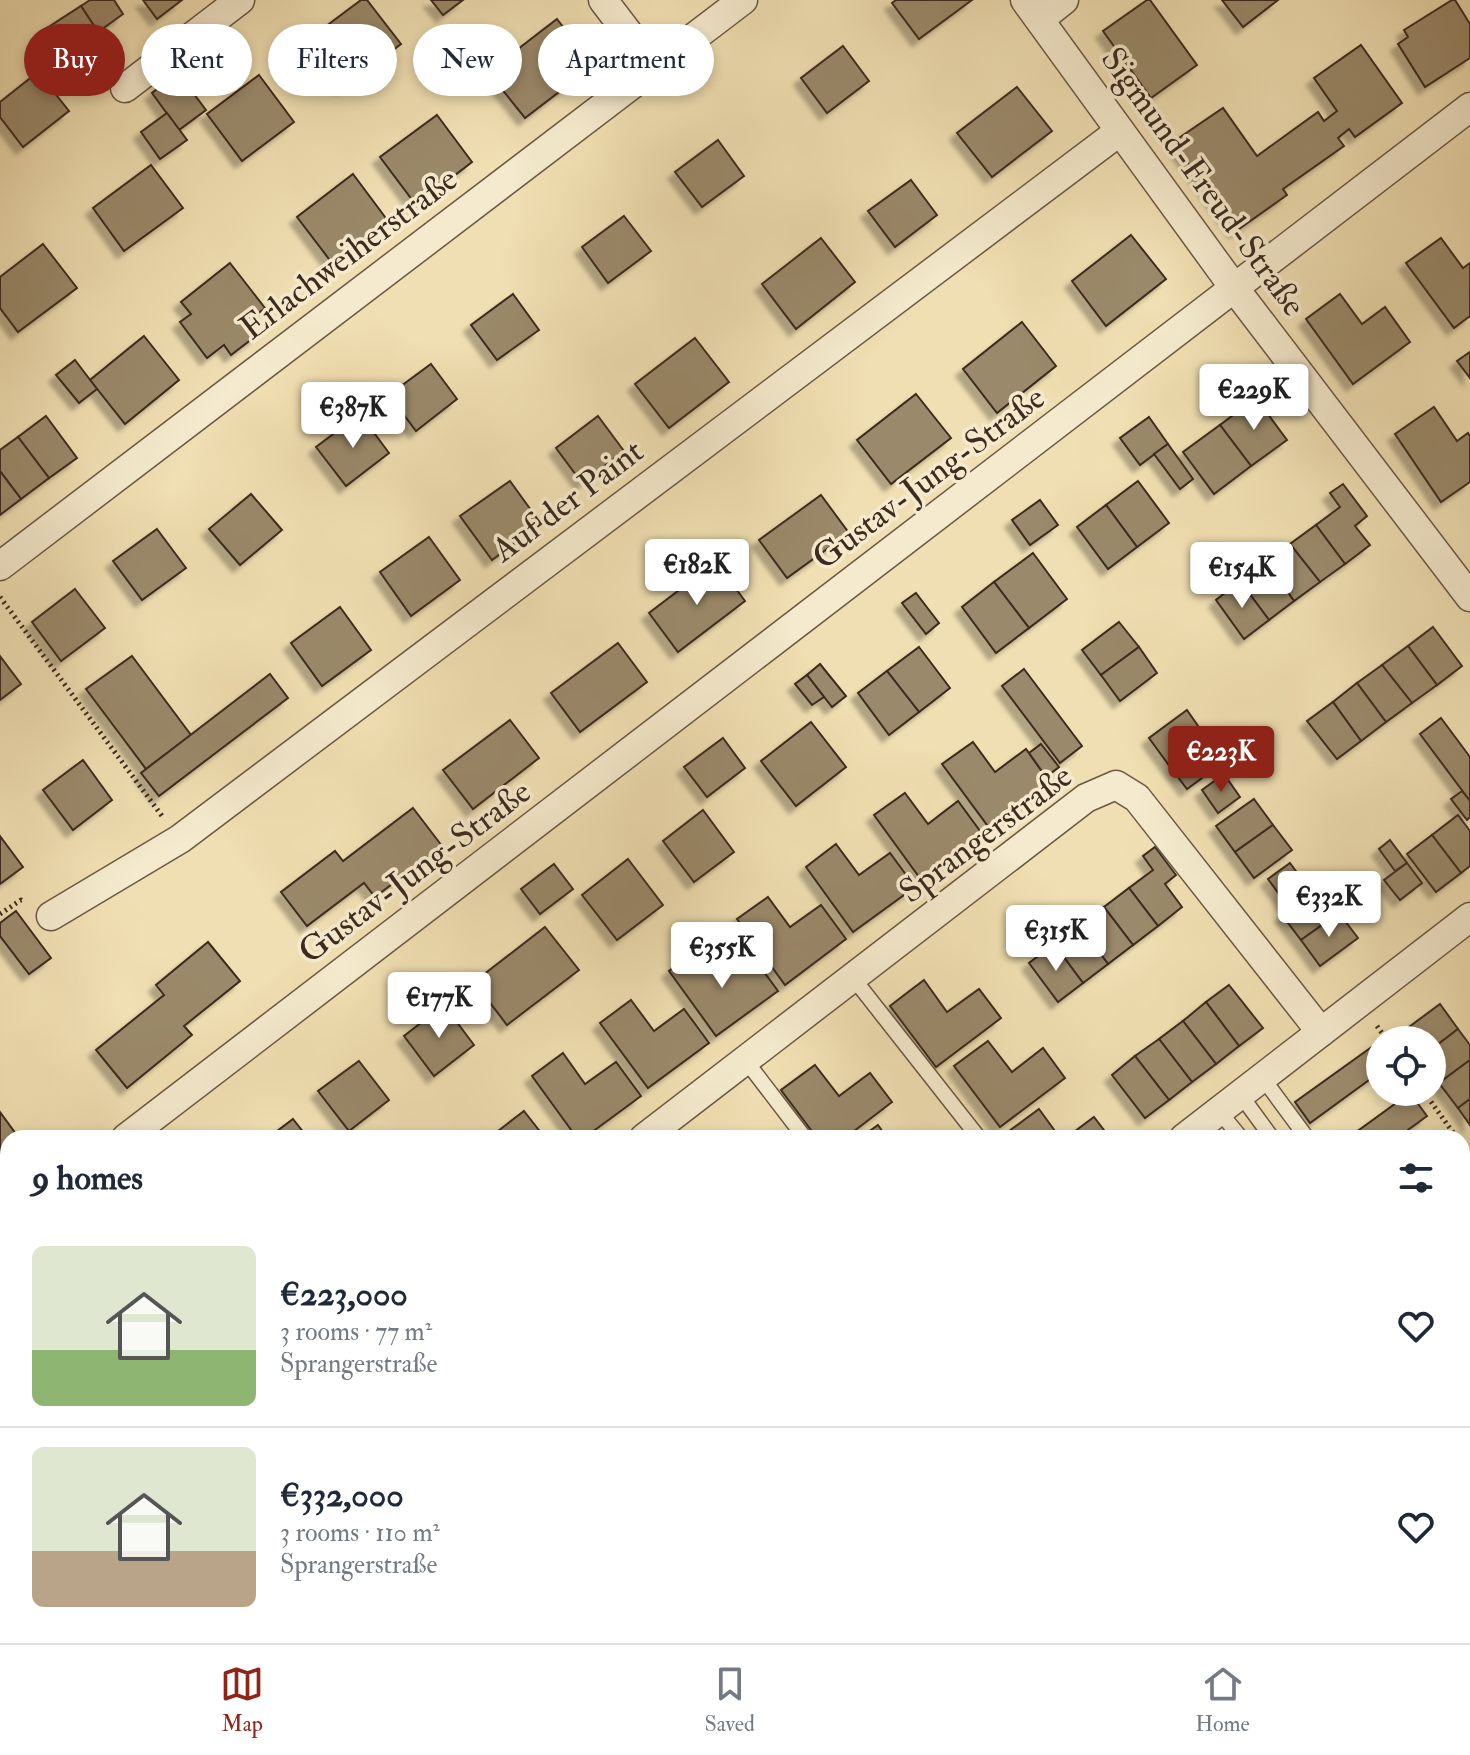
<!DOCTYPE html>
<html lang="en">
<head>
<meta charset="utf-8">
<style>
  :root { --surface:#fff; --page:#f6f6f7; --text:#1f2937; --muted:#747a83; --line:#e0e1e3; --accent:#8f2418 }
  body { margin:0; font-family:"IM FELL Double Pica",serif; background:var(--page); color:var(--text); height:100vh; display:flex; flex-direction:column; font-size:30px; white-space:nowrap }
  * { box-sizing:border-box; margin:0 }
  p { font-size:26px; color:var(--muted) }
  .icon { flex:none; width:44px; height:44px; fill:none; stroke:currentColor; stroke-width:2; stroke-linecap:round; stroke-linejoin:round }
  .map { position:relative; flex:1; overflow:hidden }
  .details { position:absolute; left:0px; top:1130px; width:1470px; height:514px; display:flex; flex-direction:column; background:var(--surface); border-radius:24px 24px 0 0; box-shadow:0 4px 12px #0003 }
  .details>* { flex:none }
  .hud { position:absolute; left:24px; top:24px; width:800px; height:72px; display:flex; gap:16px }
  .buttons { position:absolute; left:1366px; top:1026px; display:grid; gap:16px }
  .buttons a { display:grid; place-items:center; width:80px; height:80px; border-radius:50%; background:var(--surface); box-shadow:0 4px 12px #0003; font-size:40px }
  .price { position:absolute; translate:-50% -68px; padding:0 18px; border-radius:8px; background:#fff; color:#222; font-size:26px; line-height:52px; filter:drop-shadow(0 2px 4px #0008) }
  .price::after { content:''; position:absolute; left:50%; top:48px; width:24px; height:18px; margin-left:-12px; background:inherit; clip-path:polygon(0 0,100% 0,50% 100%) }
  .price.current { background:var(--accent); color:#fff }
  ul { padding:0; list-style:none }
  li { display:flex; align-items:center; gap:24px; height:200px; padding:0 32px }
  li+li { border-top:2px solid var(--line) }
  li span { display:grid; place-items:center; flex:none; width:224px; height:160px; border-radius:12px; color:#555 }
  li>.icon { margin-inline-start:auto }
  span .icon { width:96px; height:96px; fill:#fffc; stroke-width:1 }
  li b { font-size:34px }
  h2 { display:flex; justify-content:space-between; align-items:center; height:96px; padding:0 32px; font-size:34px }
  .tag { padding:0 28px; border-radius:36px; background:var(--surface); box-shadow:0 4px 12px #0003; font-size:28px; line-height:72px }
  .tag.current { background:var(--accent); color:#fff }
  .menu { display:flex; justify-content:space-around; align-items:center; height:112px; border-top:2px solid var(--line); background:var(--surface); font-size:22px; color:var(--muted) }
  .menu a { display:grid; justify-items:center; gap:4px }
  .menu .current { color:var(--accent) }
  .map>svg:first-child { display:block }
</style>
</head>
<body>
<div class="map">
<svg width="1470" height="1643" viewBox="0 0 1470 1643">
  <defs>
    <filter id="shadow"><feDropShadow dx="-7" dy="7" stdDeviation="2" flood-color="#0004"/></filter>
  </defs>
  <rect width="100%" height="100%" fill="#f0dfb2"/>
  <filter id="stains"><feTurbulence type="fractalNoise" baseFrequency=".0025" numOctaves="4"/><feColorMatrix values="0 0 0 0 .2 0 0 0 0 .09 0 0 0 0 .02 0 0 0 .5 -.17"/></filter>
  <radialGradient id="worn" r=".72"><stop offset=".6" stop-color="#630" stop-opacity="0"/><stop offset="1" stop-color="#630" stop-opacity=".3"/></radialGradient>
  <g fill="#9a896b" stroke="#3d2b1f" stroke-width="2" filter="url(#shadow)">
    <path d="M90,0h24l9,14 -25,18 -17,-26z"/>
    <path d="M143,0h39l-25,19z"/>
    <path d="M361,0h6l34,44 -57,43 -35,-48z"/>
    <path d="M431,0h32l-20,15z"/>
    <path d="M896,0h76l-53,39 -27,-36z"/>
    <path d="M1147,0h3l47,65 -46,33 -48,-67z"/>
    <path d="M1222,0h56l-35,27z"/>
    <path d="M1452,0h3l15,24v34l-45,29 -27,-43 10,-7 -4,-7z"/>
    <path d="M81,6l17,26 -28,18 -23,-22z"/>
    <path d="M557,19l36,47 -68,52 -37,-46z"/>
    <path d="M1361,45l41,58 -47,34 -6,-8 -11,9 6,8 -61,43 4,6 -51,36 -63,-89 50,-34 34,48 61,-44 6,9 13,-10 -23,-33z"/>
    <path d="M843,46l26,35 -42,32 -26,-35z"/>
    <path d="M38,72l31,39 -46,36 -23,-30v-15z"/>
    <path d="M178,73l28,37 -27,20 -27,-37z"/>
    <path d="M259,75l35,47 -52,39 -35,-47z"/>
    <path d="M1017,87l35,44 -60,46 -35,-44z"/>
    <path d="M167,113l20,27 -27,19 -19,-27z"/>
    <path d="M437,115l35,47 -56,43 -36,-48z"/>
    <path d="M718,140l26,36 -42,31 -27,-35z"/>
    <path d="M151,165l32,43 -59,43 -31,-43z"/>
    <path d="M353,174l35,47 -56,42 -35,-46z"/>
    <path d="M911,180l26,35 -42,32 -27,-36z"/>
    <path d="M624,216l27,35 -43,32 -26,-36z"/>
    <path d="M1131,235l35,44 -60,47 -34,-45z"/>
    <path d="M821,238l34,44 -59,47 -34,-45z"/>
    <path d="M1441,238l22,30 7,-5v53l-16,12 -48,-65z"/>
    <path d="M43,244l34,44 -59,44 -18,-24v-31z"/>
    <path d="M230,263l35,45 -18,14 10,13 -26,20 -7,-10 -17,13 -27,-36 11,-8 -10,-12z"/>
    <path d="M513,294l26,36 -42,30 -26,-35z"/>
    <path d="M1340,294l22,30 23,-17 25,35 -57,42 -47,-65z"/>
    <path d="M1022,322l34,44 -59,47 -34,-44z"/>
    <path d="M144,336l35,44 -54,44 -35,-44z"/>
    <path d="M695,338l34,44 -60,46 -34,-44z"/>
    <path d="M1470,352v26l-13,-17z"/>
    <path d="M75,360l22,29 -18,14 -23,-28z"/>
    <path d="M431,364l26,35 -41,32 -27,-36z"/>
    <path d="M1262,372l24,31 -15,11 -23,-31z"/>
    <path d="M916,394l35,44 -60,46 -34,-44z"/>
    <path d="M1256,398l31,42 -36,26 -31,-41z"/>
    <path d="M1434,407l23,34 11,-8 2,3v46l-29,20 -46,-68z"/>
    <path d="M360,414l29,39 -43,33 -30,-39z"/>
    <path d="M46,416l31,42 -28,20 -31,-41z"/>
    <path d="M598,416l26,35 -42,32 -26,-35z"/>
    <path d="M1149,417l19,27 -28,21 -20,-27z"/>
    <path d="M1220,425l31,41 -37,28 -31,-42z"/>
    <path d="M18,437l31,41 -28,21 -21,-28v-21z"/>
    <path d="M1168,444l25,35 -13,10 -26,-35z"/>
    <path d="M0,471l21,28 -21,16z"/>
    <path d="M510,481l31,43 -49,36 -32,-44z"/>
    <path d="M1138,481l31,42 -32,24 -31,-42z"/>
    <path d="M1343,484l24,32 -12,10 15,19 -25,19 -29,-39 24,-18 -10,-14z"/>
    <path d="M251,494l31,36 -42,35 -31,-36z"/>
    <path d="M821,495l28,38 -62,45 -28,-38z"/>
    <path d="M1040,500l18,25 -28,20 -18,-25z"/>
    <path d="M1106,505l31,42 -29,22 -31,-42z"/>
    <path d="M1316,525l29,39 -25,18 -30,-38z"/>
    <path d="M157,529l29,39 -44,32 -29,-39z"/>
    <path d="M429,537l31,43 -49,36 -31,-44z"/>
    <path d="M1290,544l30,38 -26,19 -28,-39z"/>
    <path d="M1033,553l34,46 -38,29 -35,-46z"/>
    <path d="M716,562l29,39 -67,51 -29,-39z"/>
    <path d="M1266,562l28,39 -25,19 -29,-39z"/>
    <path d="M1240,581l29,39 -25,19 -28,-39z"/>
    <path d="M994,582l35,46 -33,25 -34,-46z"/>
    <path d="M75,589l30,39 -44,33 -29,-39z"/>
    <path d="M916,593l23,30 -13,11 -24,-31z"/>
    <path d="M340,607l31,43 -49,36 -31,-43z"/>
    <path d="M1119,622l20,25 -38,28 -19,-25z"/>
    <path d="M1433,627l29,39 -25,19 -29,-39z"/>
    <path d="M618,643l29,39 -67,50 -29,-39z"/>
    <path d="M1408,646l29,39 -25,18 -30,-38z"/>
    <path d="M919,647l31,41 -31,24 -32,-41z"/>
    <path d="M1139,647l18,26 -37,28 -19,-26z"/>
    <path d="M0,656l21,28 -21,16z"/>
    <path d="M132,656l59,79 -45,34 -60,-80z"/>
    <path d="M820,664l26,32 -14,11 -25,-32z"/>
    <path d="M1382,665l30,38 -26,19 -29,-39z"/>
    <path d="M1024,669l58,77 -22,17 -58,-77z"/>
    <path d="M887,671l32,41 -30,23 -31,-42z"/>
    <path d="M270,674l18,24 -129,98 -18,-23z"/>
    <path d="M807,675l17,22 -12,8 -17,-21z"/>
    <path d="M1357,683l29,39 -25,19 -28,-39z"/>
    <path d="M1333,702l28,39 -24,18 -30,-38z"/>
    <path d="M1187,710l18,26 -37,28 -19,-26z"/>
    <path d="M1441,718l29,39v44l-50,-67z"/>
    <path d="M510,720l29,38 -66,51 -30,-39z"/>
    <path d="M811,722l35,45 -50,39 -35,-45z"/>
    <path d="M1205,736l20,25 -38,28 -19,-25z"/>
    <path d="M723,738l22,30 -38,29 -23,-30z"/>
    <path d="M973,742l22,30 31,-23 25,35 -61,45 -48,-65z"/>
    <path d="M1041,744l18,23 -13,10 -17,-24z"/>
    <path d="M83,760l29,40 -39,30 -30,-40z"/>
    <path d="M1224,774l16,23 -22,16 -16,-23z"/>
    <path d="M1462,791l8,10v16l-3,3 -16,-21z"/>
    <path d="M905,793l23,31 30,-23 25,34 -61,46 -48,-66z"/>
    <path d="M1254,799l19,26 -38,27 -19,-26z"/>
    <path d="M413,808l29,38 -67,51 -11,-14 -57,43 -26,-34 54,-41 8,10z"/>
    <path d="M703,810l31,42 -40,30 -31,-41z"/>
    <path d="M1458,815l12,16v35l-9,7 -29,-38z"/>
    <path d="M1273,825l19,25 -38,28 -19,-26z"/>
    <path d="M1432,835l29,38 -25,19 -29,-38z"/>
    <path d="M0,836l23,31 -23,17z"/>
    <path d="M1390,840l17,23 -12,8 -16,-22z"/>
    <path d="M836,844l23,31 31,-22 25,34 -62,45 -47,-65z"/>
    <path d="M1155,847l21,28 -11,9 17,23 -24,19 -29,-38 24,-18 -10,-14z"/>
    <path d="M628,859l35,46 -46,35 -35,-45z"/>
    <path d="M1290,863l22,30 -22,16 -22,-30z"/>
    <path d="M1407,863l15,20 -22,17 -16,-20z"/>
    <path d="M554,864l19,25 -33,25 -19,-25z"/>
    <path d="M1320,887l19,26 -38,27 -19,-25z"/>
    <path d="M1129,888l29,38 -25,19 -29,-38z"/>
    <path d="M768,897l22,30 31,-22 25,34 -61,46 -48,-66z"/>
    <path d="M1104,907l29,38 -25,19 -29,-39z"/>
    <path d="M16,911l35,47 -22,16 -29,-38v-13z"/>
    <path d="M1339,913l19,25 -38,28 -19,-26z"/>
    <path d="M1079,925l29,39 -25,19 -29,-39z"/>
    <path d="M545,927l34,43 -72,55 -33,-43z"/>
    <path d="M208,942l32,39 -56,45 8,9 -65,53 -31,-38 68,-55 -8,-10z"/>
    <path d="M1054,944l29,39 -25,19 -29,-39z"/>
    <path d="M699,948l23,31 31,-22 25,34 -62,45 -47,-65z"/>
    <path d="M924,980l23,32 32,-23 22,29 -65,49 -46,-61z"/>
    <path d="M1229,985l34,43 -24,18 -33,-44z"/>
    <path d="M631,1000l23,31 30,-22 25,34 -61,45 -48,-65z"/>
    <path d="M1206,1002l33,44 -23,18 -33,-43z"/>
    <path d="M1440,1004l18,25 -26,20v-9h-25l-6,-7z"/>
    <path d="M444,1005l30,40 -40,31 -30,-40z"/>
    <path d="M1183,1021l33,43 -24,18 -33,-43z"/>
    <path d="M1458,1029l12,16v15l-31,23 -7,-9v-25z"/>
    <path d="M1159,1039l33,43 -23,18 -34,-44z"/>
    <path d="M988,1041l24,31 31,-24 22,30 -65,49 -46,-61z"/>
    <path d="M1376,1044l4,6v22l-70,51 -15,-21z"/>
    <path d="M563,1053l22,31 31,-22 25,34 -57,42h-7l-45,-62z"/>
    <path d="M1135,1056l34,44 -24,18 -33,-43z"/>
    <path d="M1470,1060v39l-12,9 -19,-25z"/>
    <path d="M359,1061l30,39 -40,31 -31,-40z"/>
    <path d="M815,1065l24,31 31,-23 22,29 -47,36h-28l-36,-48z"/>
    <path d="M1410,1093l17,23 -30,22h-49z"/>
    <path d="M1470,1099v26l-12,-17z"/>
    <path d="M1039,1109l21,29h-52l-3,-4z"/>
    <path d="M524,1111l21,27h-56z"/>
    <path d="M0,1112l19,26h-11v42l-8,6z"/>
    <path d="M1094,1117l16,21h-44z"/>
    <path d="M293,1119l15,19h-40z"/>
    <path d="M878,1125l9,13h-27z"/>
    <path d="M1462,1264l8,11v82l-8,-11z"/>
    <path d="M8,1338v61l-8,6v-61z"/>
    <path d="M1462,1449l8,10v68l-8,6z"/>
    <path d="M1462,1581l8,11v43l-8,-11z"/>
    <path d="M8,1628v8h8l6,7h-22v-13l2,3z"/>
    <path d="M364,1636h35l-9,7h-35z"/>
    <path d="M426,1636h33l5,7h-32z"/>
    <path d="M738,1636h18l4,7h-32z"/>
    <path d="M772,1636h32l6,7h-33z"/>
    <path d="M971,1636h77l-10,7h-62z"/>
    <path d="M1176,1636h84l-9,7h-85z"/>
    <path d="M1391,1636h34l5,7h-34z"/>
  </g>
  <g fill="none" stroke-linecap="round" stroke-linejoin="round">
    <g stroke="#6a5844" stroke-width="17">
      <g id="lane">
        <path d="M854,979l125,159"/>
        <path d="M746,1061l59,77"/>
        <path d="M1262,1077l45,61"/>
        <path d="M1240,1094l32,44"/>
        <path d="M1219,1111l22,27"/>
        <path d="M1462,1559l8,11"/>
        <path d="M848,1643l9,-7"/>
        <path d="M1059,1643l9,-7"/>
        <path d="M1284,1643l9,-7"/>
      </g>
    </g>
    <g stroke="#6a5844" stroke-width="31">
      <g id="street">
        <path d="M603,0l51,67"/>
        <path d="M1025,0l210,289 235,308"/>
        <path d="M1040,19l24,-19"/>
        <path d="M125,88l115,-88"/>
        <path d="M0,566l743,-566"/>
        <path d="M51,916l129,-77 940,-708"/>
        <path d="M126,1138l1344,-1031"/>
        <path d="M644,1138l442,-340 30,-13 21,13 184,234"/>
        <path d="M1184,1138l286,-221"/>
        <path d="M0,1234l8,-6"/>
        <path d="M0,1477l8,10"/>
        <path d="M141,1636l6,7"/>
        <path d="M909,1636l6,7"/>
        <path d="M522,1643l9,-7"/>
      </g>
    </g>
    <g stroke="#3d2b1f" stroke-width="5" stroke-dasharray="2 4" stroke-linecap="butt">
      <path d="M0,597l162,219"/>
      <path d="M0,914l21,-14 4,2"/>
      <path d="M1377,1026l10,14"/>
      <path d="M1424,1092l33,46"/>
      <path d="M1462,1145l8,11"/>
    </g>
    <use href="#lane" stroke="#f5eacd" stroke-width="14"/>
    <use href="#street" stroke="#f5eacd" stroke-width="28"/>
  </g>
  <g text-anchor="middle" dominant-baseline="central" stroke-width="7" stroke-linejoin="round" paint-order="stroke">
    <g font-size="34" fill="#3d2b1f" stroke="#f5eacd">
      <text transform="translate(1203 182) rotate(54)">Sigmund-Freud-Straße</text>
      <text transform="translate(349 254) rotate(-37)">Erlachweiherstraße</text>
      <text transform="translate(929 478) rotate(-37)">Gustav-Jung-Straße</text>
      <text transform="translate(568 501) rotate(-37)">Auf der Paint</text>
      <text transform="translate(986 834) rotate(-37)">Sprangerstraße</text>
      <text transform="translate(415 872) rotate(-37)">Gustav-Jung-Straße</text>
    </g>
  </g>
  <rect width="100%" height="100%" filter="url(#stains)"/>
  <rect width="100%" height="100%" fill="url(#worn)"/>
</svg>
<div class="buttons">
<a><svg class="icon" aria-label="locate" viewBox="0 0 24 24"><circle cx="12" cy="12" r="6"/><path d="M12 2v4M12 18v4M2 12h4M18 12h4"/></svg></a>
</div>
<b class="price" style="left:1254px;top:432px">€229K</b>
<b class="price" style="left:353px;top:450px">€387K</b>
<b class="price" style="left:697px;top:607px">€182K</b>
<b class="price" style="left:1242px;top:610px">€154K</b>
<b class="price current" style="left:1221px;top:794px">€223K</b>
<b class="price" style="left:1329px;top:939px">€332K</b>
<b class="price" style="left:1056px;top:973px">€315K</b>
<b class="price" style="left:722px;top:990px">€355K</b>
<b class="price" style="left:439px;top:1040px">€177K</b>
<div class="hud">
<a class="tag current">Buy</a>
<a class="tag">Rent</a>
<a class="tag">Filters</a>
<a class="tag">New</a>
<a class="tag">Apartment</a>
</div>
<section class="details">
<h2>9 homes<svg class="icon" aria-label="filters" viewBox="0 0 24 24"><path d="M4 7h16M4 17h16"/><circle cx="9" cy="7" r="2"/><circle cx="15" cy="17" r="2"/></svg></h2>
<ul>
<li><span style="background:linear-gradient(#dfe7d0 65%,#8fb573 0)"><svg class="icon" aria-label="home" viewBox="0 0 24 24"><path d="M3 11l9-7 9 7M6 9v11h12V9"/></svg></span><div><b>€223,000</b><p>3 rooms · 77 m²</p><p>Sprangerstraße</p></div><svg class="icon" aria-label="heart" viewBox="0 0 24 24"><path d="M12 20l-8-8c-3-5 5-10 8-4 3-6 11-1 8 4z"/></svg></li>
<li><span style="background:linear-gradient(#dfe7d0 65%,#b9a48a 0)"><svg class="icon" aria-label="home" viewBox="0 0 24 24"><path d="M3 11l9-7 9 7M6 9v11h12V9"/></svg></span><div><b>€332,000</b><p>3 rooms · 110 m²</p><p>Sprangerstraße</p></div><svg class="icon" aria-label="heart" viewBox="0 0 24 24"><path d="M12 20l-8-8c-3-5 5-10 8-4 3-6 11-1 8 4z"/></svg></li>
</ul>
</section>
</div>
<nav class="menu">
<a class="current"><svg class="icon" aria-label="map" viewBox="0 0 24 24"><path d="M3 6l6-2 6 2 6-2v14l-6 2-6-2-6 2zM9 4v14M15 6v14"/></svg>Map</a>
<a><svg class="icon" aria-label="saved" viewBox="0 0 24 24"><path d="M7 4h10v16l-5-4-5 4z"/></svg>Saved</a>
<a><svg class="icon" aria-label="home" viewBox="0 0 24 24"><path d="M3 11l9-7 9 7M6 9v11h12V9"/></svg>Home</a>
</nav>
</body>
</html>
